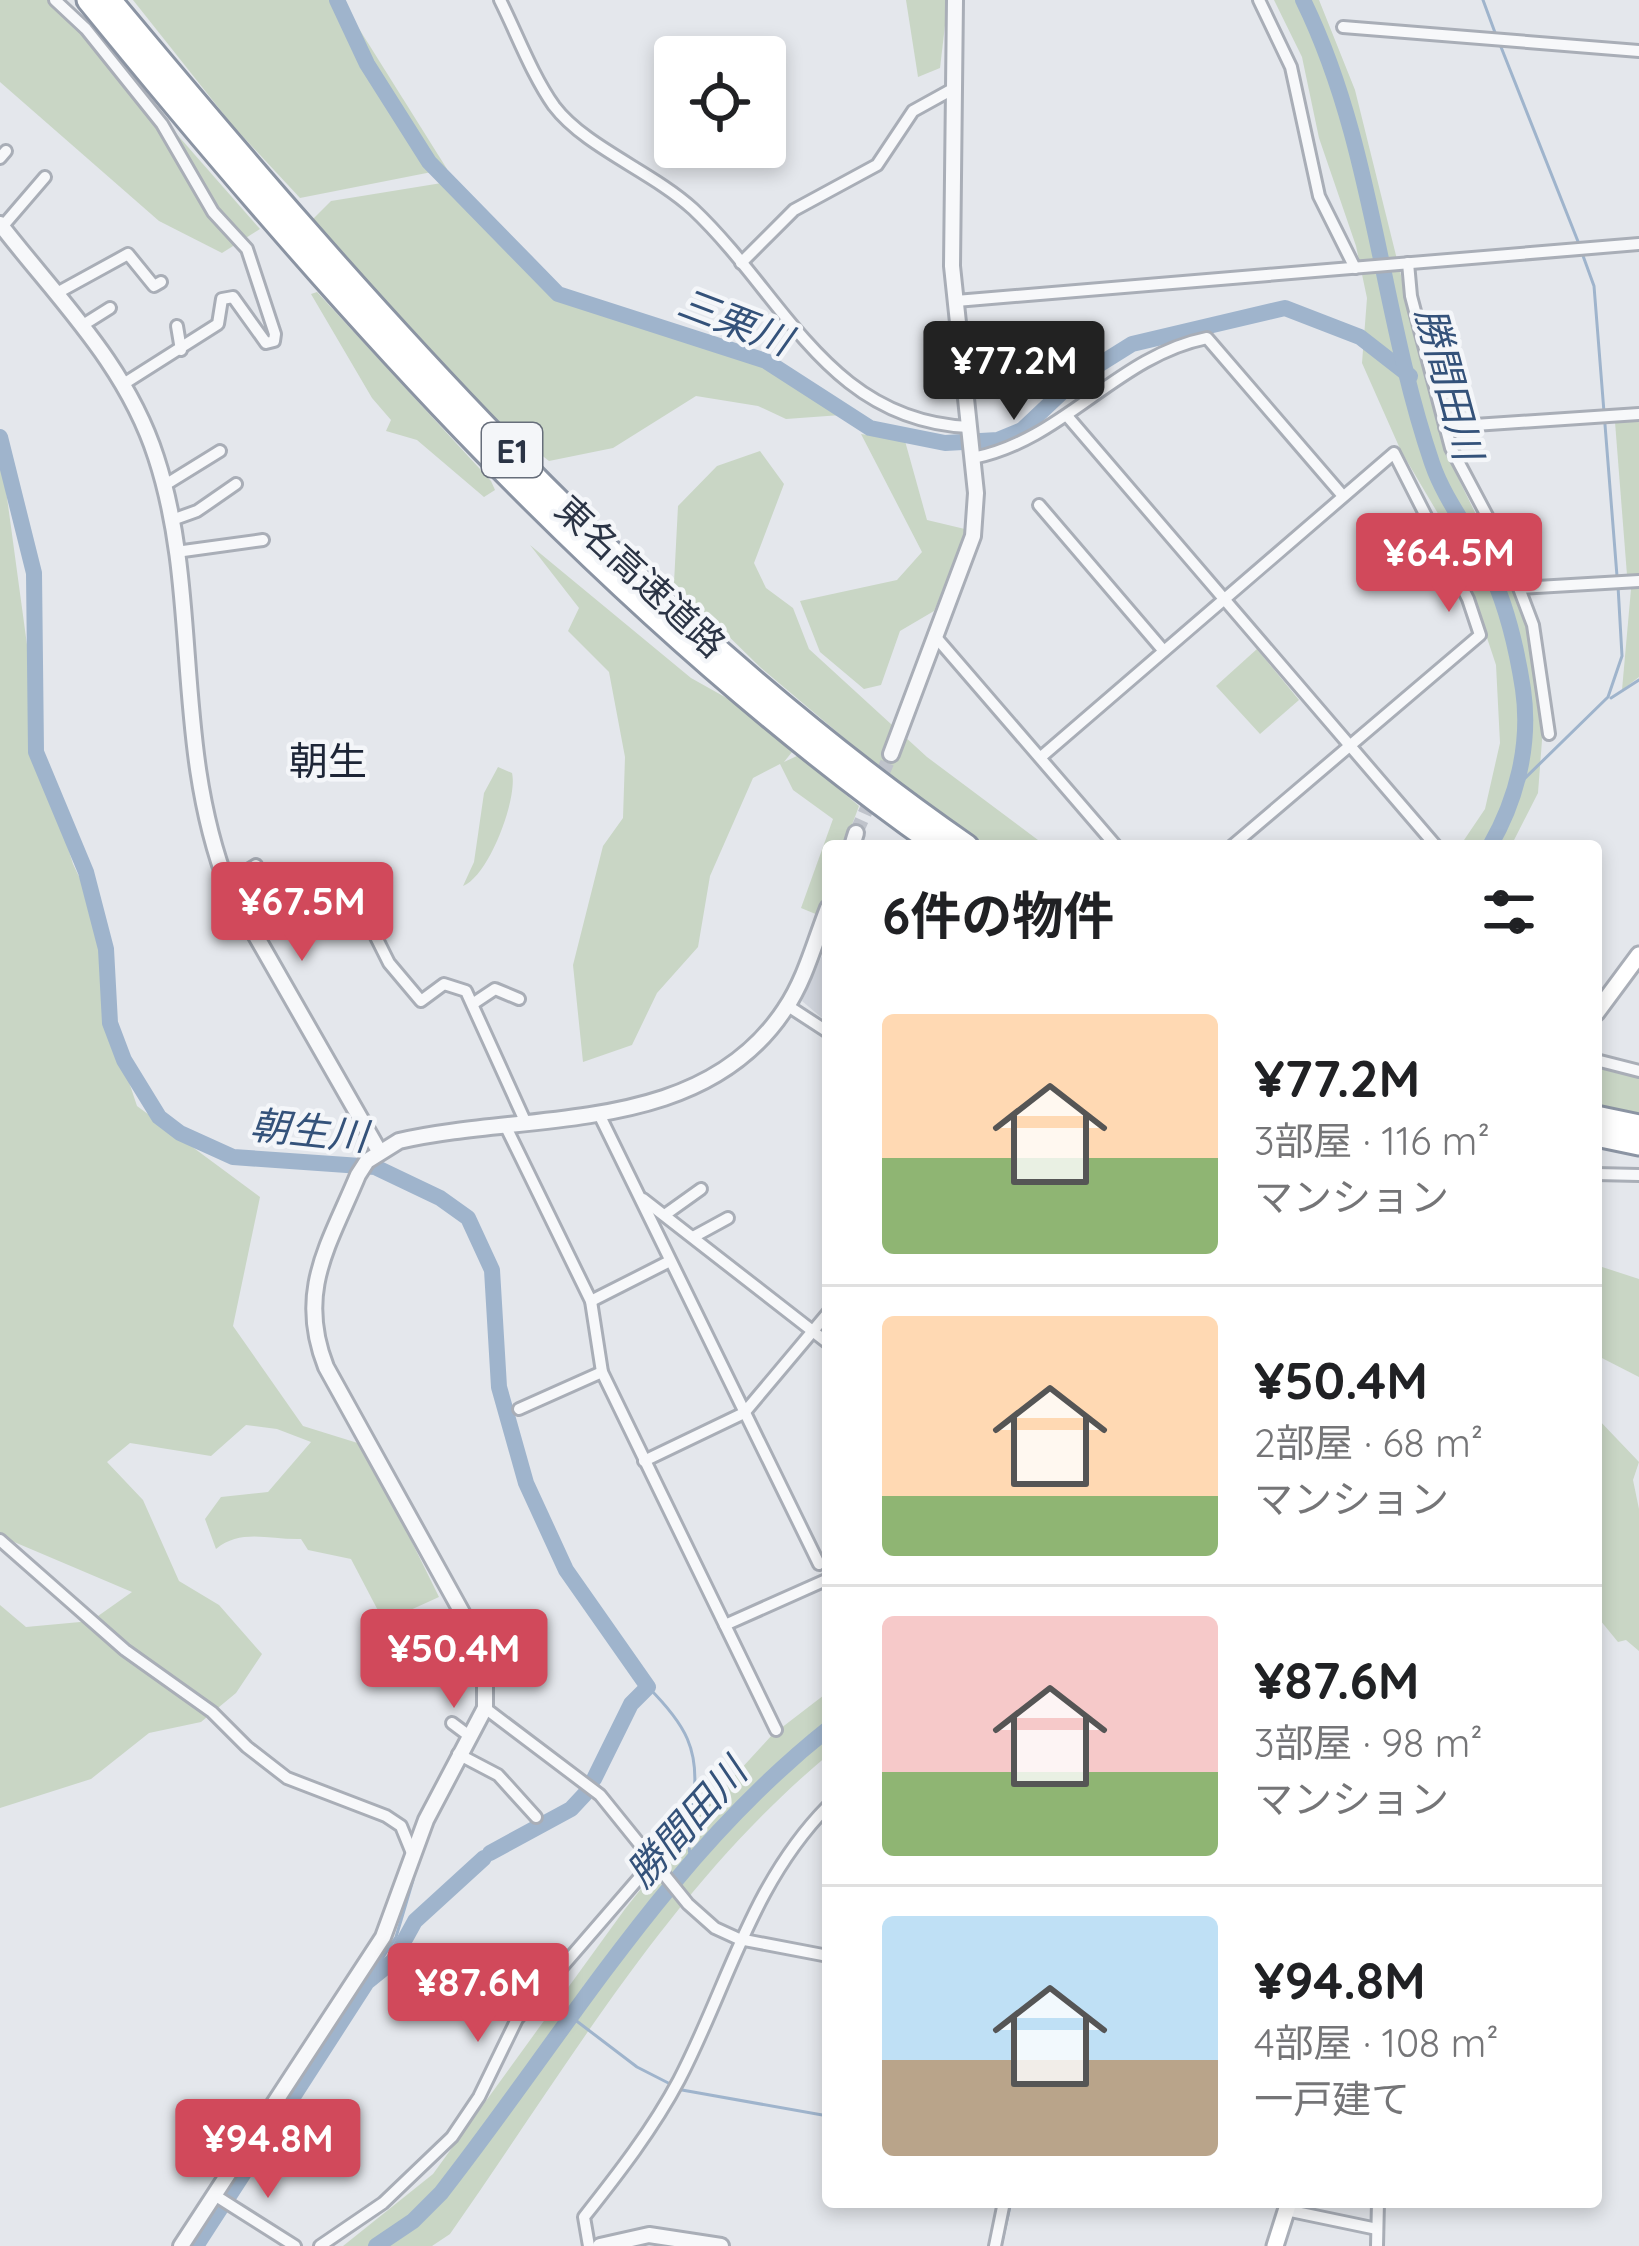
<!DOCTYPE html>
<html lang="ja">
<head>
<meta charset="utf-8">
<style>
  :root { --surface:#fff; --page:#f2f2f2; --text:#202124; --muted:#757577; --line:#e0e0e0; --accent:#d1495b }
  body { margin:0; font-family:Quicksand,"Noto Sans JP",sans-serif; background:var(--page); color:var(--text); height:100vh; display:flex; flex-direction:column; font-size:45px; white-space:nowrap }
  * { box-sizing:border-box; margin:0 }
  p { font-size:39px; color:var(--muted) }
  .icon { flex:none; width:66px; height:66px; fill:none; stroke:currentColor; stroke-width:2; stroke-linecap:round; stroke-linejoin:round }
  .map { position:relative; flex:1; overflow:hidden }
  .side { position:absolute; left:822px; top:840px; width:780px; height:1368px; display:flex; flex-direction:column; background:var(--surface); border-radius:12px; box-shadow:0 6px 18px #0003 }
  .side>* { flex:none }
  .fabs { position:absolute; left:654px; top:36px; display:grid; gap:24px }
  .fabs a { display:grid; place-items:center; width:132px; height:132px; border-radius:12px; background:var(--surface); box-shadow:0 6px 18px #0003; font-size:60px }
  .price { position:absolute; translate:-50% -102px; padding:0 27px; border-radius:12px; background:var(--accent); color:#fff; font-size:39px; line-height:78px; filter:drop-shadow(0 3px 6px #0008) }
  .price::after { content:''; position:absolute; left:50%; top:72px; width:36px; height:27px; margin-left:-18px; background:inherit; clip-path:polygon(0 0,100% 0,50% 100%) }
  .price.active { background:#222; color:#fff }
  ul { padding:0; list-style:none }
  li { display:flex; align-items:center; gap:36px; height:300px; padding:0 60px }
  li+li { border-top:3px solid var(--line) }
  li span { display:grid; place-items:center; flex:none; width:336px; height:240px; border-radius:12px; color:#555 }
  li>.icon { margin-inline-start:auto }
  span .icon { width:144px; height:144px; fill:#fffc; stroke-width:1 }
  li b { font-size:51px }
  h2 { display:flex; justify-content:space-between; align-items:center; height:144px; padding:0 60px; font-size:51px }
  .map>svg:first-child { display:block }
</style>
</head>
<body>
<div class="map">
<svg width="1639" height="2246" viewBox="0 0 1639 2246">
  <rect width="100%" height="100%" fill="#e4e7ec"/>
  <path fill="#d2d6de" d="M828,942v81l-26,-22z"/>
  <g fill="#c9d6c5">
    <path d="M0,0h59l201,229 -38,24 -63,-32 -159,-139z"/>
    <path d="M133,0h208l106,169 -147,29 -67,-72z"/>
    <path d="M906,0h42l-8,68 -22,9z"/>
    <path d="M1274,0h45l36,90 89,359 83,170 16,108 -5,66 -27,53h-51l25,-37 15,-66 -4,-78 -40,-121 -55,-93 -39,-88 5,-65 -11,-52 -37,-108 -17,-81z"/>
    <path d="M454,181l124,127 81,16 102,32 80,59 -55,4 -28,-13 -62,-10 -83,52 -64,13 -54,-42 -183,-199 19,-19z"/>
    <path d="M317,292l174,189 4,9 -11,7 -67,-57 -31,-9 5,-11 -19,-22 -61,-104z"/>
    <path d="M1639,421v153l-12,1 -12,-153z"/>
    <path d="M861,434l44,7 22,79 42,10 -35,81 -34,20 -19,54 -17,4 -44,-37 -20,-51 97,-21 25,-28z"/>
    <path d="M0,446l44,324 29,94 30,63 -1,74 35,105 123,91 -27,129 70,100 61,19 75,152 -55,25 -33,-63 -43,-9 -7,-11c-31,1 -60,-11 -85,10l-11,-30 16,-22 47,-5 43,-50 -34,-13 -31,-4 -35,31 -81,-13 -23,19 36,38 36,81 40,24 43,49 -26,39 -35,29 -52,11 -58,46 -91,29v-203l26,22 65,-6 41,-29 -132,-56z"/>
    <path d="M760,451l24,33 -30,79 12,25 27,20 16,41 118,108 119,89h-57l-69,-44 -160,-135 -86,-84 4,-77 39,-40z"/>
    <path d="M530,545l161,133 50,28 51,46 -8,10 15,-7 60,51 -15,40h-16v43l-10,26 -17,-7 32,-89 -40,-29 -13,-26 -27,14 -43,98 -12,71 -41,46 -25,52 -49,17 -10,-97 30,-119 20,-28 2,-61 -16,-85 -41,-41 11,-23z"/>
    <path d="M1639,588v89l-17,13 9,-101z"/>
    <path d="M1257,649l42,51 -39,34 -44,-48z"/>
    <path d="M498,767l14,6c6,25 -23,103 -49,113l11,-24 10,-69z"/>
    <path d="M1596,1068l43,10v38l-43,-9z"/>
    <path d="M1596,1265l43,14v98l-43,-22z"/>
    <path d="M1596,1417l43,45 -6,18 6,29v142l-13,-11 -8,2 -18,-22 -4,4z"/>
    <path d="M828,1692v63c-159,133 -260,311 -378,479l-18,12h-89l90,-72 192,-265 81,-102 66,-72z"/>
  </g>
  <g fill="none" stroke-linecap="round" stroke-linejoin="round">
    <g stroke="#9fb4cc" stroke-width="3">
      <path d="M1483,0l14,38"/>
      <path d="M1501,47l78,197"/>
      <path d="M1582,253l12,33 23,290"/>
      <path d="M1611,698l28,-18"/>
      <path d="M1518,785l90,-88 14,-41 -4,-70"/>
      <path d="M648,1687c37,37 53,63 45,116 -2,20 -7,37 -2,56"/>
      <path d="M365,1813l29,14"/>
      <path d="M367,1982l29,-45 17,-57"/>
      <path d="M570,2016l67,51 45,23 146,26"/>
      <path d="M1001,2246l10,-44"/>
    </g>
    <g stroke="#9fb4cc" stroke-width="16">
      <path d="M337,0l30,64 62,98 129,132 208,67 104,67 75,15 53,-3 24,-10 54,-51 56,-35 153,-36 75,29 50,39"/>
      <path d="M1303,0c71,145 77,311 129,463 14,41 43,73 60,112 16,36 25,75 31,114 8,55 -6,110 -33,157"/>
      <path d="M0,437l34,136 2,179 50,120 20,77 4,74 14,37 35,57 21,16 53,24 142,10 65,31 28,20 24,52 7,117 27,96 40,87 82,117 -17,17 -37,75"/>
      <path d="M490,1853l81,-44 14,-15"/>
      <path d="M229,2196l138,-214 26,-21 22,-40 69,-63"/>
      <path d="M196,2246l26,-40"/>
      <path d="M376,2246l37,-25 28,-28c125,-160 226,-336 387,-464"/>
    </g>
    <path stroke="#bfc3cb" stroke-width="14" stroke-dasharray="14 7" stroke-linecap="butt" d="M856,833l35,-79"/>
    <g stroke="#a9aeb7" stroke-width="16">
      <g id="minor">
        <path d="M55,0l31,29 76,95 51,88 34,37 28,85 -1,7 -8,2 -33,-46 -11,2 -4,25 -93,59"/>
        <path d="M500,0c17,34 32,75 54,106 31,41 99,66 139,103 91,86 135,212 276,218"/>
        <path d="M1259,0l32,67 28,129 36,72"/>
        <path d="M1343,27l296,24"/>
        <path d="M0,158l6,-7"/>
        <path d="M2,227l43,-50"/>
        <path d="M741,263l53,-53 83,-45 36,-54 38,-21"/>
        <path d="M1408,263l3,33 40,152 52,98 30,79 16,109"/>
        <path d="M57,293l71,-39 26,32 7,-4"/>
        <path d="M956,301l683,-57"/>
        <path d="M83,325l27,-17"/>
        <path d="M177,326l4,24"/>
        <path d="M1068,417l368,429"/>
        <path d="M1445,427l194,-13"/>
        <path d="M973,458c91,-18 144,-102 234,-120l136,158"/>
        <path d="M165,485l55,-34"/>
        <path d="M1039,505l124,145"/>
        <path d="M172,520l25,-9 39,-27"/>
        <path d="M176,552l87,-12"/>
        <path d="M1521,588l118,-7"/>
        <path d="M934,635l182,211"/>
        <path d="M1041,757l353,-304 74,146 12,36 -248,211"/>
        <path d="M227,883l29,-18"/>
        <path d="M257,935l56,-27 26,-4 35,29 15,30 32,38 23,-17 22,7 59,130"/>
        <path d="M474,1003l21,-14 24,10"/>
        <path d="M788,1006l40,26"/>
        <path d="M1596,1060l43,11"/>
        <path d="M598,1112l221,452"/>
        <path d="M505,1125l86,176 11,71 174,358"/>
        <path d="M1596,1174l43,1"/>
        <path d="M643,1199l185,144"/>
        <path d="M666,1214l35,-25"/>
        <path d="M695,1236l33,-18"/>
        <path d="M591,1301l79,-40"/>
        <path d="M519,1409l83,-37"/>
        <path d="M644,1461l100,-48 84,-100"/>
        <path d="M0,1540l125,110 87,62 35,35 40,31 99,38 15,10 11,27"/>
        <path d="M725,1625l101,-45"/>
        <path d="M485,1708l115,87 88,109 27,24 24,11 89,17"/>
        <path d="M452,1723l16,12"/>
        <path d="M458,1754l40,21 38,42"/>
        <path d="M216,2196l79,50"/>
        <path d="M1286,2210l91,19"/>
        <path d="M320,2246l63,-43 69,-66 27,-40 38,-78 135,-156"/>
        <path d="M589,2246l-5,-29c34,-43 69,-88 95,-137 49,-94 72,-196 149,-274"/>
        <path d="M995,2246l9,-44"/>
        <path d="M1377,2246l1,-44"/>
      </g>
    </g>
    <g stroke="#a9aeb7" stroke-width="20">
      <g id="tertiary">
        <path d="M0,224c58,75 126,140 156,233 45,137 16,286 72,430l151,264"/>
        <path d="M891,754l82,-218 3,-43 -24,-227 3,-266"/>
        <path d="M852,846l4,-13"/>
        <path d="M181,2246l202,-309 43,-117 59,-112v-54l-159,-287c-30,-76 3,-122 32,-192l9,-14 32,-20c130,-30 302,-4 386,-132 20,-29 30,-68 43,-101"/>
        <path d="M600,2246l49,-11 72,11"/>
      </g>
    </g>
    <g stroke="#a9aeb7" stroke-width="21">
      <g id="secondary">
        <path d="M1596,1013l43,-58"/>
        <path d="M1275,2246l14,-44"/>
      </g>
    </g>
    <g stroke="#8b94a3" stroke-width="27">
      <g id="motorway">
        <path d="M88,0c251,308 524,616 850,846"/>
        <path d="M110,0c256,307 527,617 857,846"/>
        <path d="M1596,1117l43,9"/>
        <path d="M1596,1135l43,9"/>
      </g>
    </g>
    <use href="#minor" stroke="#f7f8fa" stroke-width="10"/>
    <use href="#tertiary" stroke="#f7f8fa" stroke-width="14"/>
    <use href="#secondary" stroke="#fff" stroke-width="15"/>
    <use href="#motorway" stroke="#fff" stroke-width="21"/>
  </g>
  <g text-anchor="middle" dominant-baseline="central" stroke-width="9" stroke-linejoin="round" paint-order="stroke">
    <rect fill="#f4f6f9" stroke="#676e7b" stroke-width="3" x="482" y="423" width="60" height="54" rx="9"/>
    <g font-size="33" font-weight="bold" fill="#2b3445">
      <text x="512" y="450">E1</text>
    </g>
    <g font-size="36" fill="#2b3445" stroke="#f4f6f9">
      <text transform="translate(641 576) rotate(43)">東名高速道路</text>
    </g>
    <g font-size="39" font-style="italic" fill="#34527a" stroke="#f4f6f9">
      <text transform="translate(735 321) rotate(21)">三栗川</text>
      <text transform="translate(1450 383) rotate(75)">勝間田川</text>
      <text transform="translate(309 1130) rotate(6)">朝生川</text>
      <text transform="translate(686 1822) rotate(-48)">勝間田川</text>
    </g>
    <g font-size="39" fill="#1d2536" stroke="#f4f6f9">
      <text x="328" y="760">朝生</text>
    </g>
  </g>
</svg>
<div class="fabs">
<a><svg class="icon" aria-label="locate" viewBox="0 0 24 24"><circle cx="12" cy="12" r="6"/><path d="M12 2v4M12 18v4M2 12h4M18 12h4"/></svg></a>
</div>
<b class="price active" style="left:1014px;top:423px">¥77.2M</b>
<b class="price" style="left:1449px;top:615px">¥64.5M</b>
<b class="price" style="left:302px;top:964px">¥67.5M</b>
<b class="price" style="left:454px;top:1711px">¥50.4M</b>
<b class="price" style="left:478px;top:2045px">¥87.6M</b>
<b class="price" style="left:268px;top:2201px">¥94.8M</b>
<section class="side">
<h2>6件の物件<svg class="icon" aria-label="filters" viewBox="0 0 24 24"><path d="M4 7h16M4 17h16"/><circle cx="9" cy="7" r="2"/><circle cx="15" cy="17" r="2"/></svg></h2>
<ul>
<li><span style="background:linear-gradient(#ffd9b3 60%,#8fb573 0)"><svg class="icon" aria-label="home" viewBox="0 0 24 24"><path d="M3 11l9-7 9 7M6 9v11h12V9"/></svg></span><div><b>¥77.2M</b><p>3部屋 · 116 m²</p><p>マンション</p></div></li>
<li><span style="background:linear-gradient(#ffd9b3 75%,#8fb573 0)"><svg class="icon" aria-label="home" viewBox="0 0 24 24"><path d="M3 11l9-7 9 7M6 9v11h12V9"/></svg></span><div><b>¥50.4M</b><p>2部屋 · 68 m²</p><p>マンション</p></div></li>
<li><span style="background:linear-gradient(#f6c9c9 65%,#8fb573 0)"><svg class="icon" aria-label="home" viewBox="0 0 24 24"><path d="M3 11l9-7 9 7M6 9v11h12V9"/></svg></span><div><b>¥87.6M</b><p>3部屋 · 98 m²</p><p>マンション</p></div></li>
<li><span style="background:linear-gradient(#bfe0f5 60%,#b9a48a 0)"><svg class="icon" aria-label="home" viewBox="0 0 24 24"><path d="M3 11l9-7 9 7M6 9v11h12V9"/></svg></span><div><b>¥94.8M</b><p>4部屋 · 108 m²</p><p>一戸建て</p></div></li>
</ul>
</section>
</div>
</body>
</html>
